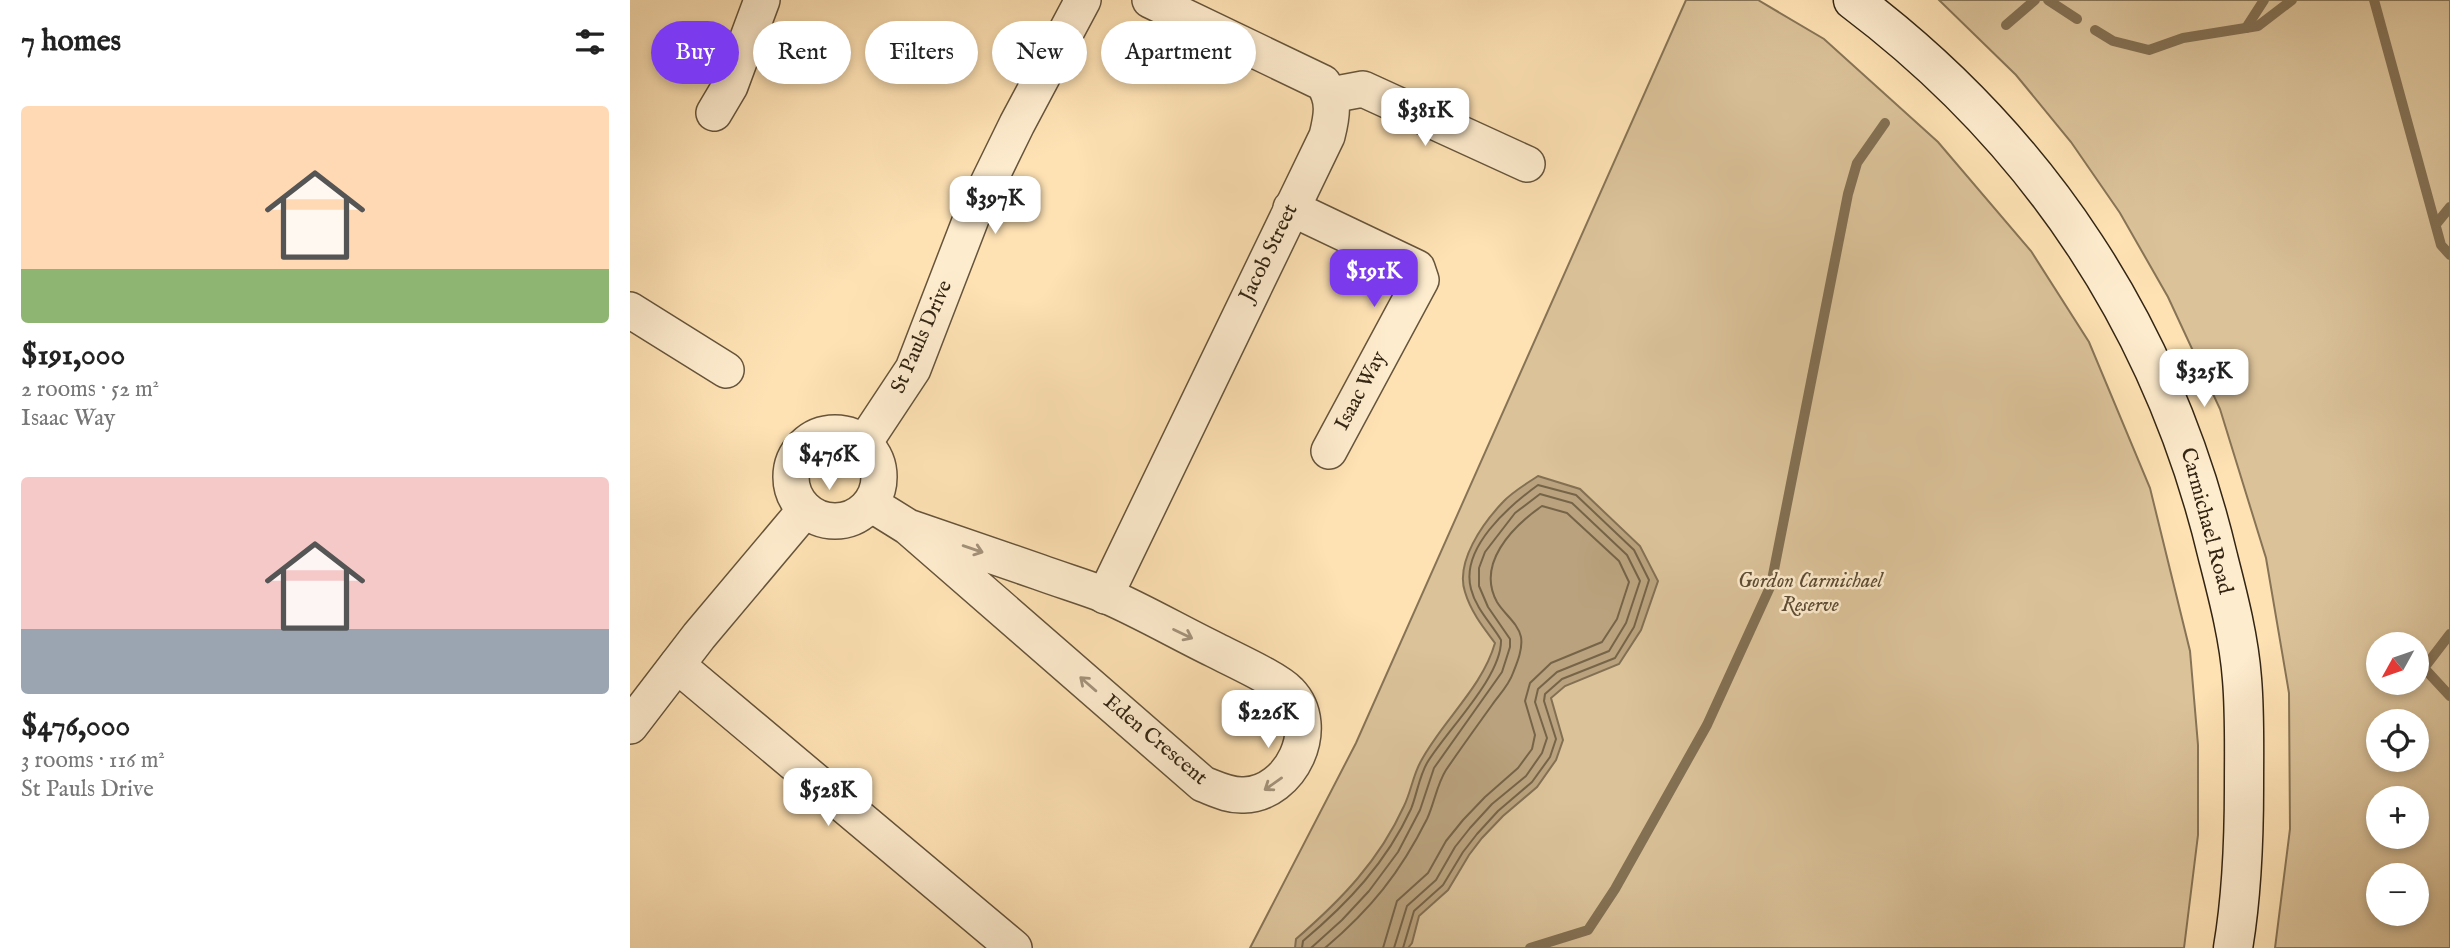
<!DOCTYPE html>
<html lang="en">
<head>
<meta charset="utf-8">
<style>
  :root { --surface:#fff; --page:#f6f6f6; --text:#222; --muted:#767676; --accent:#7c3aed }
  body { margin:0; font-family:"IM FELL English",serif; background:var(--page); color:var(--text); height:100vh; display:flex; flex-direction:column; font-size:26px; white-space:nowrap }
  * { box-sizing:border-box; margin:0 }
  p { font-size:23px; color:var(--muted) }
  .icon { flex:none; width:38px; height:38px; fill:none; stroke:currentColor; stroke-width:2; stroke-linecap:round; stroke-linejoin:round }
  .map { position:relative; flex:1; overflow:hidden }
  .panel { display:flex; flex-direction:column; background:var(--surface); width:630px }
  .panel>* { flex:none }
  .banner { position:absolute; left:21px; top:21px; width:665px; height:63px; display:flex; gap:14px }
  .needle { width:46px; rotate:230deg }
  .controls { position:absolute; left:1736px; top:632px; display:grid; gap:14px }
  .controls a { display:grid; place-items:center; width:63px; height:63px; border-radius:50%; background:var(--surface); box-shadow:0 4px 10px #0003; font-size:35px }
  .price { position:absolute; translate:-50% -60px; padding:0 16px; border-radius:14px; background:#fff; color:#222; font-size:23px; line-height:46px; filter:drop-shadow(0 2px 4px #0008) }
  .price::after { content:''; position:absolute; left:50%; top:42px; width:21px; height:16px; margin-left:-10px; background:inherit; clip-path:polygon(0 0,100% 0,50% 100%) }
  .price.active { background:var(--accent); color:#fff }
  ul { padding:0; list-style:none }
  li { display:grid; align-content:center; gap:14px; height:371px; padding:0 21px }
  li span { display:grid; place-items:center; height:217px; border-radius:7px; color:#555 }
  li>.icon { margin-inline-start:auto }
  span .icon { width:126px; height:126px; fill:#fffc; stroke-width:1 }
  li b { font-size:30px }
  h2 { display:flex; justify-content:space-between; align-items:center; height:84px; padding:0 21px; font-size:30px }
  .pill { padding:0 24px; border-radius:32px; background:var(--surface); box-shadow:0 4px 10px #0003; font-size:24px; line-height:63px }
  .pill.active { background:var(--accent); color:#fff }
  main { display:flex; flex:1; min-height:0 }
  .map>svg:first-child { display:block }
</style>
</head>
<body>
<main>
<section class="panel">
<h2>7 homes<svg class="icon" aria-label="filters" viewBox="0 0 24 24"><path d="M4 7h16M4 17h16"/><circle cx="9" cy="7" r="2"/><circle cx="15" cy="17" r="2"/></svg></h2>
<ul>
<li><span style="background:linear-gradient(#ffd9b3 75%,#8fb573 0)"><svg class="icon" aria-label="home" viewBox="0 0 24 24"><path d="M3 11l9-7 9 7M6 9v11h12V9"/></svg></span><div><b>$191,000</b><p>2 rooms · 52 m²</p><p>Isaac Way</p></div></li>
<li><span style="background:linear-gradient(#f6c9c9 70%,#9aa5b1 0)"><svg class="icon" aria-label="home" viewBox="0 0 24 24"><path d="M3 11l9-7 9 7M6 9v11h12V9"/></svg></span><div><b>$476,000</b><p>3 rooms · 116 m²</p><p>St Pauls Drive</p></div></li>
</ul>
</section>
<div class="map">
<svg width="1820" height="948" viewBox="0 0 1820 948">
  <rect width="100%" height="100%" fill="#fee2b4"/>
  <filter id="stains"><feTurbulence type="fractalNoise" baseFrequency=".00286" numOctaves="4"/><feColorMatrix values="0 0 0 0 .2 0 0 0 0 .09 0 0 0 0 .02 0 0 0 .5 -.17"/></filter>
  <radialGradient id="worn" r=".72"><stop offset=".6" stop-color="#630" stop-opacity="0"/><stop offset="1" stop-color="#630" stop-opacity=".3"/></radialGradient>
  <g fill="#dbc299" stroke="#877456" stroke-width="2" fill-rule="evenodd">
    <path d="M1056,0h72l66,39 114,103 93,109 58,91 61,146 40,163 8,94v90l-14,113h-934l106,-205z"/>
    <path d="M1309,0h511v948h-175l15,-119 -1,-136 -23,-135 -46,-149 -52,-112 -48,-84 -49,-71 -55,-67zM1748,644h39v38h-39zM1748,721h39v39h-39zM1748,798h39v38h-39zM1748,875h39v39h-39z"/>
  </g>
  <path fill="#b9a27d" stroke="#837053" stroke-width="2" d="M908,476l42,13 60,57 18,35 -17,49 -22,34 -54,22 -14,12 12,42 -7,20 -19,27 -34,29 -21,22 -13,17 -21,35 -29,26 -7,27 -4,5h-113l1,-9c45,-39 83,-78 108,-133 7,-14 9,-31 17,-45 22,-41 61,-73 74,-118 -12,-16 -24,-31 -30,-51 -10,-30 18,-69 38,-90 9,-10 23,-18 35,-26z"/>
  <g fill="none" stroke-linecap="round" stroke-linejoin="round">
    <g stroke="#766448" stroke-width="2">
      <path d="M672,948l1,-7c45,-38 83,-78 108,-132 6,-15 8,-32 16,-46 19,-32 75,-86 74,-123 -10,-17 -25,-31 -30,-51 -11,-41 38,-83 67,-104l38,10 58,55 15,30 -15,47 -19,31 -53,21 -17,15 -1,7 12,38 -6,18 -18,25 -34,29 -21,23 -14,18 -20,33 -29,26 -11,37"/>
      <path d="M681,948l31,-28 27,-29 29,-39 22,-42 14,-42 68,-96 8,-25v-8l-22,-32 -9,-21v-18l6,-16 30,-39 25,-19 32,9 55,52 13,26 -14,42 -17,28 -52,21 -19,17 -3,13 12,36 -5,15 -16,23 -34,28 -22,24 -15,19 -19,33 -29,26 -13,42"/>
      <path d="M695,948c46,-39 75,-75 102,-129 7,-15 10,-35 19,-49 15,-22 31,-44 46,-65 7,-10 17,-20 21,-32 4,-10 10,-24 8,-36 -3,-14 -17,-23 -24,-35 -21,-38 15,-75 45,-96l25,7 52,48 10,21 -12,37 -15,23 -51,21 -21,20 -5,18 10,34 -3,14 -14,19 -33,29 -22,23 -17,21 -18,32 -31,28 -14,47"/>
    </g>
    <g stroke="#837053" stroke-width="10">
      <path d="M1418,0l29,19"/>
      <path d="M1744,0l67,245 9,10"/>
      <path d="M1376,25l29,-25"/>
      <path d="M1616,28l18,-28"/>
      <path d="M1465,30l18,11 36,9 34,-12 75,-12 34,-26"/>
      <path d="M1807,223l13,-16"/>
      <path d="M1820,634l-26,34 26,28"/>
      <path d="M900,948l58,-18 27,-41 92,-164 64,-140 77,-391 9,-31 28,-40"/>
    </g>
    <g stroke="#66543b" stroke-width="38">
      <g id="street">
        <path d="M701,95l32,-6 164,75"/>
        <path d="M84,113l16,-27 32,-86"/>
        <path d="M661,208l126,60 4,12 -92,171"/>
        <path d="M0,310l96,60"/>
        <circle cx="205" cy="477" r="44"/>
        <path d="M234,443l49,-74 59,-153 45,-92 66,-124"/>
        <path d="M241,504l37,23 295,257c13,5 26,12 41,11 47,-1 79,-68 45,-103 -12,-13 -57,-33 -74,-42 -37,-18 -73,-39 -110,-55 -21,-8 -44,-15 -66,-23 -43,-15 -87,-30 -131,-45"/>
        <path d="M475,596l222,-460c5,-20 8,-36 -4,-53l-173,-83"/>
        <path d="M47,665l337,283"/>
        <path d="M0,726l69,-90 106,-126"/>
      </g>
    </g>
    <g stroke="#332513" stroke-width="41">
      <path id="secondary" d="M1223,0c187,141 311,329 365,557 10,39 21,81 24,122 3,35 2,72 2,108 0,54 -2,108 -11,161"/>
    </g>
    <use href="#street" stroke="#feecce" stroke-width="35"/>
    <use href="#secondary" stroke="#feecce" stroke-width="38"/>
  </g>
  <defs><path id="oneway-shaft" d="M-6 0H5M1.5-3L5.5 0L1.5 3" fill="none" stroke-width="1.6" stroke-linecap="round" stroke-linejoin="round" transform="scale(1.75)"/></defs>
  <g stroke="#a3927a">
    <use href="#oneway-shaft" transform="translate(343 549) rotate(19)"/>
    <use href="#oneway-shaft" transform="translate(553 634) rotate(26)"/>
    <use href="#oneway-shaft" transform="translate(458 684) rotate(-139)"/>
    <use href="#oneway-shaft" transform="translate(643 784) rotate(145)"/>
  </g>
  <g text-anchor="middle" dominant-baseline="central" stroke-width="5" stroke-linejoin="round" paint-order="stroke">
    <g font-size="21" fill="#332513" stroke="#feecce">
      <text transform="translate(639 253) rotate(-64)">Jacob Street</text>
      <text transform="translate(292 337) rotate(-66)">St Pauls Drive</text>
      <text transform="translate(731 391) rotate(-62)">Isaac Way</text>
      <text transform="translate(1576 521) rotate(75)">Carmichael Road</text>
      <text transform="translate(525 740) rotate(40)">Eden Crescent</text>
    </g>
    <g font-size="21" font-style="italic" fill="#5d4c34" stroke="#feecce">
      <text x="1180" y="581">Gordon Carmichael<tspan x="1180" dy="24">Reserve</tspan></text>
    </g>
  </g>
  <rect width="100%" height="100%" filter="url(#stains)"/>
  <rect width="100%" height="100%" fill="url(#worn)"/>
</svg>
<div class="controls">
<a><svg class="needle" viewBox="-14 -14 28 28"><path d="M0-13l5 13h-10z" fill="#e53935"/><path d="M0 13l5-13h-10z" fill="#767676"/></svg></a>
<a><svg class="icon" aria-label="locate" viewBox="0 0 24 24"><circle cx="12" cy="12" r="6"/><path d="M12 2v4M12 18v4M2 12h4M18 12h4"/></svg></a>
<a>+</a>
<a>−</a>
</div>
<b class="price" style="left:795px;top:148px">$381K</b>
<b class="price" style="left:365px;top:236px">$397K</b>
<b class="price active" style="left:744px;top:309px">$191K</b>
<b class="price" style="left:1574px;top:409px">$325K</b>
<b class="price" style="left:199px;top:492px">$476K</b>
<b class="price" style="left:638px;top:750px">$226K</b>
<b class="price" style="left:198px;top:828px">$528K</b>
<div class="banner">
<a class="pill active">Buy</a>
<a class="pill">Rent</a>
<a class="pill">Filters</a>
<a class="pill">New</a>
<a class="pill">Apartment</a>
</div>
</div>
</main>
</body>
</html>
